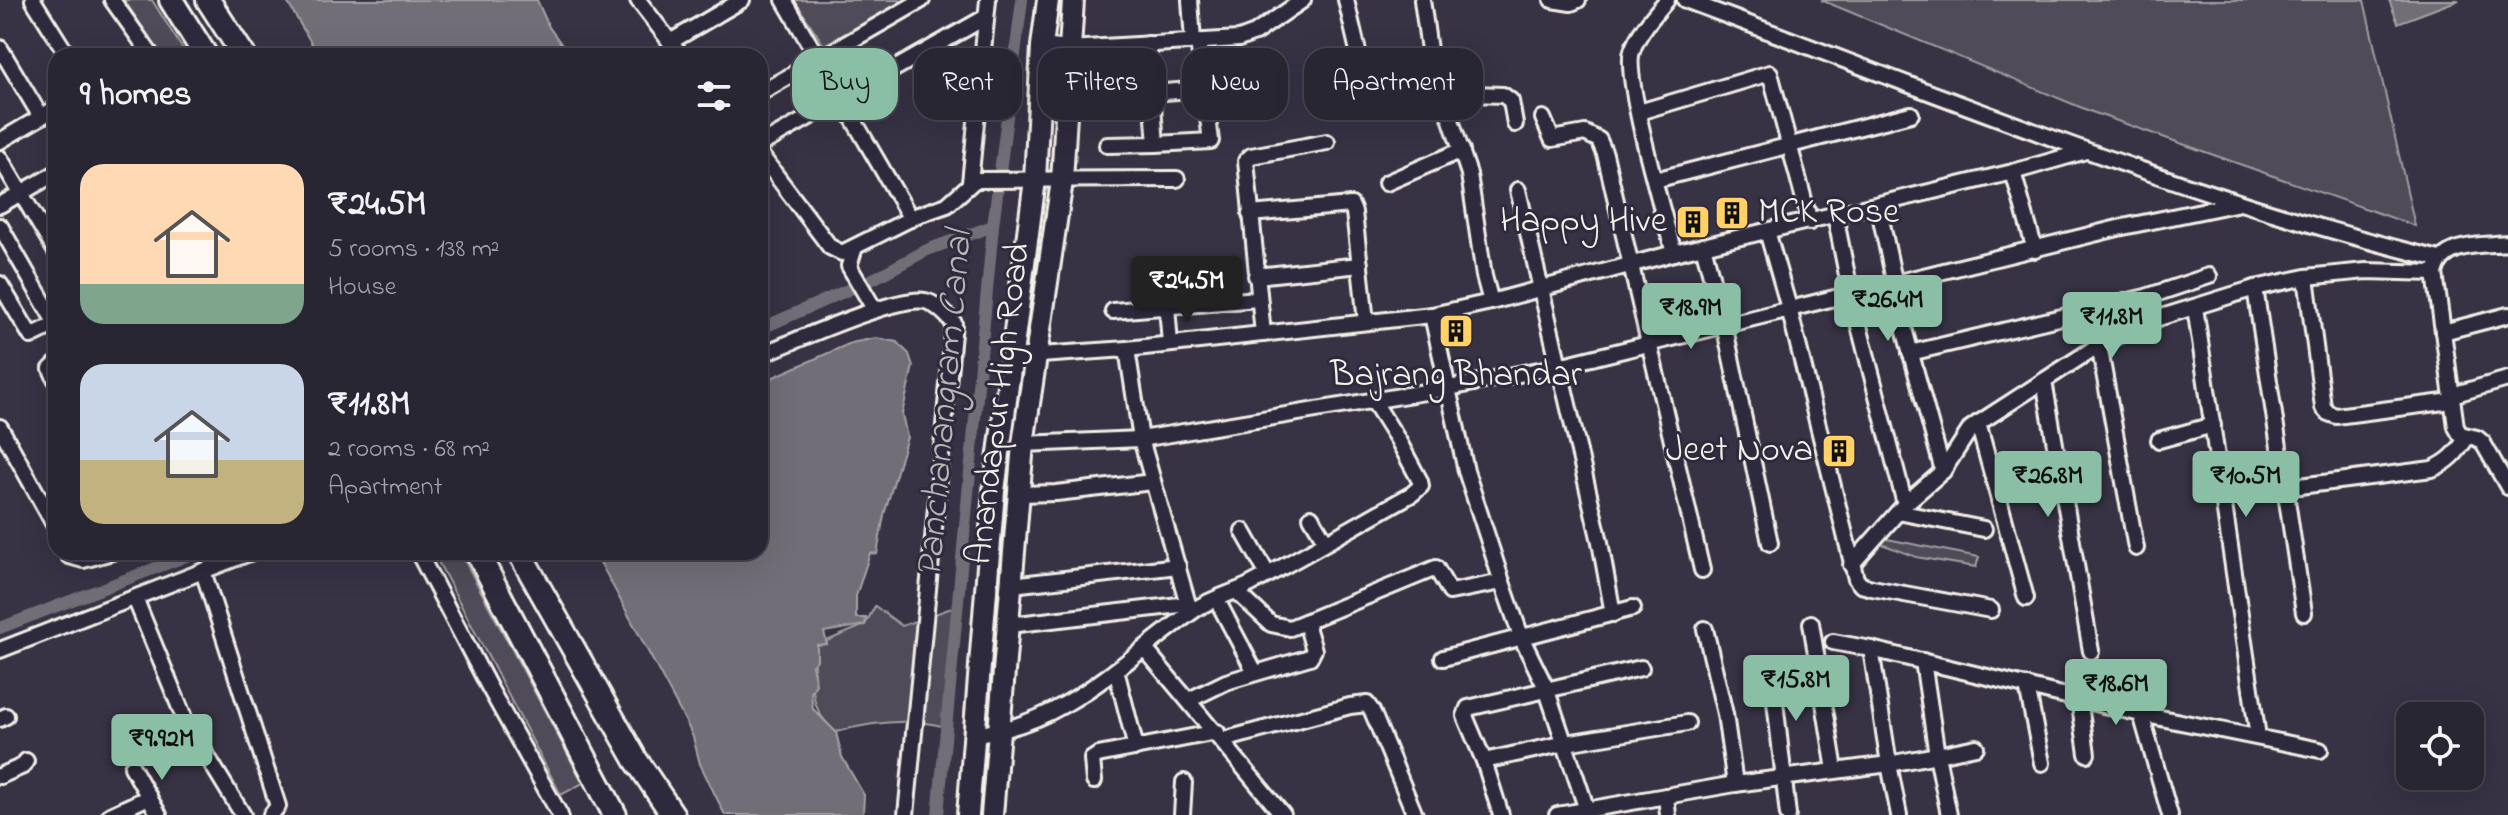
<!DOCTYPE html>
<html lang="en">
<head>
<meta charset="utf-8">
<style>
  :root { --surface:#292633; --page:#312e3b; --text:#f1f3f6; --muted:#a5a5ac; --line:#45434e; --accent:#8abfa5 }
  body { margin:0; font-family:"Indie Flower",sans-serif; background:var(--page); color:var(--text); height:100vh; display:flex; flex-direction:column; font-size:30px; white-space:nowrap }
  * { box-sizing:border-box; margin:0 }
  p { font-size:26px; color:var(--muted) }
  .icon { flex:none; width:44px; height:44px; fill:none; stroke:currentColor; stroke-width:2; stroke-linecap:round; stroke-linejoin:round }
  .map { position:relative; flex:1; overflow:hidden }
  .panel { position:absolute; left:48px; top:48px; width:720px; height:512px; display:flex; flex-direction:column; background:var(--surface); border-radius:24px; box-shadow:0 8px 32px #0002,0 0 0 2px var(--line) }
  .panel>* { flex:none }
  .top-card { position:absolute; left:792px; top:48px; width:760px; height:72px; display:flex; gap:16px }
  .buttons { position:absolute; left:2396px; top:702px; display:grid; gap:16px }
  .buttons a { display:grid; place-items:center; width:88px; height:88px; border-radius:16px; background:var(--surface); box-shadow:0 8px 32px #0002,0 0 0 2px var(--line); font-size:40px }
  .price { position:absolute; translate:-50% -68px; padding:0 18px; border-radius:8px; background:var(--accent); color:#111; font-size:26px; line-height:52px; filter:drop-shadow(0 2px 4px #0008) }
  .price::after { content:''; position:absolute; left:50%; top:48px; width:24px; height:18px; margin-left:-12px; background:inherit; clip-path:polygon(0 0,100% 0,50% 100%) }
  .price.selected { background:#222; color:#fff }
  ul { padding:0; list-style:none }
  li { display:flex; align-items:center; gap:24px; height:200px; padding:0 32px }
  li span { display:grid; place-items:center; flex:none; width:224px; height:160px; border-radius:24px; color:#555 }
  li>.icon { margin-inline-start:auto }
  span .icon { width:96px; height:96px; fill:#fffc; stroke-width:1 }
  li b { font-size:34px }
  h2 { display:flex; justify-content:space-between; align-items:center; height:96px; padding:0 32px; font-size:34px }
  .tag { padding:0 28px; border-radius:24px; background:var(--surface); box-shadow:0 8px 32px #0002,0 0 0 2px var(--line); font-size:28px; line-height:72px }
  .tag.selected { background:var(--accent); color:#111 }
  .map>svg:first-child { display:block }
</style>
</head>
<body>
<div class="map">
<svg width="2508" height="815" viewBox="0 0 2508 815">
  <rect width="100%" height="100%" fill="#373244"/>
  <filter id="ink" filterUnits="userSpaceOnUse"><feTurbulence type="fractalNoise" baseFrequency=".0125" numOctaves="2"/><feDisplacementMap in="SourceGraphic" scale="16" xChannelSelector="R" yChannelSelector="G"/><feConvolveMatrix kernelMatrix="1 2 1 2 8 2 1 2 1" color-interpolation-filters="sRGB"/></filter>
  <g filter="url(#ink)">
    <g fill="#504b59" stroke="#a29ea0" stroke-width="2">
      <path d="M124,0h28l35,56h-25z"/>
      <path d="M794,0h105l3,5 -78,40z"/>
      <path d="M1821,0h543l51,226 -323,-114z"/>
      <path d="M1882,538l97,19 -3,10 -60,-10 -37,-14z"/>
      <path d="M433,552h27l123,231 -22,12z"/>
      <path d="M875,606l27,20 55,-20 -11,121c-37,-10 -74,-5 -110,5 -31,-25 -23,-52 -19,-87l48,-20z"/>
    </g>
    <g fill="#726e77" stroke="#a6a2a4" stroke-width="2">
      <path d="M286,0h251l12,27 21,29h-251z"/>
      <path d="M2389,0h70l-61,23z"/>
      <path d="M876,338l21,4 12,12 4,12 -11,48 5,23 -23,78 -7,39 -7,-1 -14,43v22h10l-1,7 -41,7 3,12 -10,1v15l-5,5 4,19 -5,9 2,16 23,23 6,25 22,38 -1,20h-138l-25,-51 -7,-27 -6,-13 -87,-162 -9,-10h169v-169l91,-40z"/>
    </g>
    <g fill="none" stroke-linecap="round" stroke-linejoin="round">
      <g stroke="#726e77" stroke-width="12">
        <path d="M760,329l115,-51 52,-28 66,-24"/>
        <path d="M0,628l197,-76"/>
        <path d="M938,815l55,-589 29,-226"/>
      </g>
      <g stroke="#f4f1e8" stroke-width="20">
        <g id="street">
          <path d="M33,0l35,56"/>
          <path d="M112,0l40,56"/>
          <path d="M638,0l43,56"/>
          <path d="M784,0l127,219"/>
          <path d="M1190,0l3,41"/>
          <path d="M1346,0l14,60"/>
          <path d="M1422,0l8,57 39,117 15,102 7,26"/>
          <path d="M1552,0l19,3 7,-3"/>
          <path d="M1667,0c-13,15 -29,33 -35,51 -9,26 33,169 42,202"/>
          <path d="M1685,0c249,92 495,196 754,259"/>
          <path d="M670,42l72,-42"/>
          <path d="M1042,46l27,3 170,-10 16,-6 48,-33"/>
          <path d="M0,48l41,69"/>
          <path d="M760,93l162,-93"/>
          <path d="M1152,93l51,-4"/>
          <path d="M1441,93l62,2 8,6 4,23"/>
          <path d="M1639,112l131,-39 40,149"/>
          <path d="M1543,118l9,21 33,-6 14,7 6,14 97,416"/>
          <path d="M0,141l56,-33"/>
          <path d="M1156,144l55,-3 -13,-100"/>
          <path d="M760,145l226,-128"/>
          <path d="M1107,145l49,-1 -8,-100"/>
          <path d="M760,154l70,93 12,6 76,-38 29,-10 28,-25 202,-1"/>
          <path d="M0,158l56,94"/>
          <path d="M2013,172l22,78"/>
          <path d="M1655,180l256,-66"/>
          <path d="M970,183l18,-183"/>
          <path d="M1386,183l76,-33"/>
          <path d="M1518,190l82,352 13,72"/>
          <path d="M0,205l56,-32"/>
          <path d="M1878,205l27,127 38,139"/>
          <path d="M1250,214l101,-9 3,7 12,110"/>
          <path d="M1835,215l16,80 54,209"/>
          <path d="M0,226l56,98 -25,12 -31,-52"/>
          <path d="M1767,231l22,77 67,271 5,6 11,3 119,22"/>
          <path d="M2508,243c-26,3 -66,-2 -73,30l21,154 4,7 17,4 6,5 25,44"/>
          <path d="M1703,246l21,78 46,219"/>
          <path d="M855,247l-6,19 24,41"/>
          <path d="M1256,276l104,-11"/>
          <path d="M2306,277l17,130 5,6 8,3 116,-15"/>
          <path d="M2255,288l49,325"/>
          <path d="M1167,306l3,38"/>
          <path d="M2195,307l63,430"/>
          <path d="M1113,311l145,-12"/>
          <path d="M1432,315l34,156 36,111 20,57 24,49 41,122"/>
          <path d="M2443,332l65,-17"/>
          <path d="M1263,334l-17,-173 5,-5 76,-14"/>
          <path d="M2099,345l37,203"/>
          <path d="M1127,349l14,90 47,165 6,6"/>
          <path d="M1910,353l236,-56 63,-21"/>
          <path d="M760,355c31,-12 137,-60 165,-54 11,2 21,14 29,22l-48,492"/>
          <path d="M1011,357l116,-8 305,-34 59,-13 183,-49 339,-81 73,-21"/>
          <path d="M56,364l-5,5 5,11"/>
          <path d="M2044,381l47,270"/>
          <path d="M2452,395l56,-16"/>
          <path d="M1978,423l48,175"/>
          <path d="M0,427l56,101"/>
          <path d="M2159,440l54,-15"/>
          <path d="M1023,444l118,-5 308,-51 110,-22 559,-138 122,-25"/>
          <path d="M2284,488l148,-19c17,-7 25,-16 35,-32"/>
          <path d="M1019,494l37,-1 97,-11"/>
          <path d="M1898,512l86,17"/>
          <path d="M1311,517l15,25"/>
          <path d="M1243,531l25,44"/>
          <path d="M67,552l2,4 14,4 29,-8"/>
          <path d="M418,552l71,135 71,128"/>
          <path d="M1851,565l54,-61 38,-33 28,-43 128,-83 27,-14 26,-11 103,-32 51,-11 60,-6 69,2"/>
          <path d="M203,571l75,235 -7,9"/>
          <path d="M1012,585l166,-19"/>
          <path d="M1236,591l35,33 19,4 146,-60 14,24 52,-10"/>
          <path d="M135,598l50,122 58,95"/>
          <path d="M1217,600l38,72"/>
          <path d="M1811,623l24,147"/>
          <path d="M1009,625l179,-21"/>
          <path d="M1705,629l20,85 10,70"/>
          <path d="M1145,649l138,166"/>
          <path d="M1871,649l270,65 179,36"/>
          <path d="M0,650l252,-98"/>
          <path d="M1443,658l190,-50"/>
          <path d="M1116,670l20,78"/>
          <path d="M2027,686l15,77"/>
          <path d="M2079,698l8,56"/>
          <path d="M1189,700l37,-18 84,-25 4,-7 -8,-27"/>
          <path d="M2141,714l29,101"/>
          <path d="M0,719l6,-3"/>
          <path d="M975,734c88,-7 152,-77 221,-125 16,-11 38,-16 55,-25 55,-29 107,-60 161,-90l9,-8 -1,-5 -22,-41 -24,-38"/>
          <path d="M1223,740l127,-34 17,-2 5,7 43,104"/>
          <path d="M1484,761l82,-18 121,-20"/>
          <path d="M132,767l27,48"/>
          <path d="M0,776l23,-10 3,-5"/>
          <path d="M1094,781l-2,-22 6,-4 119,-23"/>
          <path d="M1666,796l2,19"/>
          <path d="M110,815l39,-18"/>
          <path d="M1182,815l2,-33"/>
          <path d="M1501,815l-17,-54 -19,-45 3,-8 173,-40"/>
          <path d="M1557,815l178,-31 154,-20 -18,-115 -38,-7"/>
          <path d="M1788,815l-15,-131 47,-7"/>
          <path d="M1899,815l-10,-51 48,-9 -14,-94"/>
          <path d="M1949,815l-12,-60 39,-8"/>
        </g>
      </g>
      <g stroke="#f4f1e8" stroke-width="26">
        <g id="secondary">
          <path d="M968,815l26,-324 41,-311 7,-134 6,-46"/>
          <path d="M992,815l31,-371 39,-263 11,-181"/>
        </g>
      </g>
      <g stroke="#f4f1e8" stroke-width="28">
        <g id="primary">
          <path d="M171,0l35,56"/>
          <path d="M208,0l36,56"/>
          <path d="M477,552l138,263"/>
          <path d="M519,552l117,208 37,55"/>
        </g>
      </g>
      <use href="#street" stroke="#2f2a3d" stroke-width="14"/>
      <use href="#secondary" stroke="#2f2a3d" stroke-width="20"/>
      <use href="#primary" stroke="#2f2a3d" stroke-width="22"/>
    </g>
  </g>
  <defs>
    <g id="building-square" transform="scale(1.8)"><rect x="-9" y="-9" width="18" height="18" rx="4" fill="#ffd166" stroke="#2f2a3d"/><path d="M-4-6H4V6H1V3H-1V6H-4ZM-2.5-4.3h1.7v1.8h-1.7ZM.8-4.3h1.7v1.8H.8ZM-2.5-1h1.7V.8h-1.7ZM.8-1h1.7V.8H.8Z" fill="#111"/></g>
  </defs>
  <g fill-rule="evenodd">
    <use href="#building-square" x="1732" y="213"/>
    <use href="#building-square" x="1693" y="222"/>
    <use href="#building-square" x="1456" y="331"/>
    <use href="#building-square" x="1839" y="451"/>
  </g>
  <g text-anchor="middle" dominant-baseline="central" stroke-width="6" stroke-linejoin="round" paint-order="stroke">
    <g font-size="36" fill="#f4f1e8" stroke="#2f2a3d" text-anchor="end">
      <text x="1758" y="213" text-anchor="start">MCK Rose</text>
      <text x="1667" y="222">Happy Hive</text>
      <text x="1456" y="376" text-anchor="middle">Bajrang Bhandar</text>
      <text x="1813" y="451">Jeet Nova</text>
    </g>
    <g font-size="36" fill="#f4f1e8" stroke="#2f2a3d">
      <text transform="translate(1000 404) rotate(-83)">Anandapur High Road</text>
    </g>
    <g font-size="38" font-style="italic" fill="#bab6b5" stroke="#2f2a3d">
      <text transform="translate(946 404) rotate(-85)">Panchanangram Canal</text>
    </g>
  </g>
</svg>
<div class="buttons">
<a><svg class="icon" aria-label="locate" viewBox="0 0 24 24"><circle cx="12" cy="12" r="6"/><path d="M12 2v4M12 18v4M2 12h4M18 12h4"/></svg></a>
</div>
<b class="price selected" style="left:1187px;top:324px">₹24.5M</b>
<b class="price" style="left:1888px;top:343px">₹26.4M</b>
<b class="price" style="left:1691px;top:351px">₹18.9M</b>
<b class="price" style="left:2112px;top:360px">₹11.8M</b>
<b class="price" style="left:2048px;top:519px">₹26.8M</b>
<b class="price" style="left:2246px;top:519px">₹10.5M</b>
<b class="price" style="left:1796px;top:723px">₹15.8M</b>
<b class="price" style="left:2116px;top:727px">₹18.6M</b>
<b class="price" style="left:162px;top:782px">₹9.92M</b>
<div class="top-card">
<a class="tag selected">Buy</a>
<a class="tag">Rent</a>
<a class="tag">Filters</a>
<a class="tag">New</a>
<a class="tag">Apartment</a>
</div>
<section class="panel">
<h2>9 homes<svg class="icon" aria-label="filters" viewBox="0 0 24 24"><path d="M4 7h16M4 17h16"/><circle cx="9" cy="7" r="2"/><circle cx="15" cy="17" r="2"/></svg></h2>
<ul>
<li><span style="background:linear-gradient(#ffd9b3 75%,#7fa58c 0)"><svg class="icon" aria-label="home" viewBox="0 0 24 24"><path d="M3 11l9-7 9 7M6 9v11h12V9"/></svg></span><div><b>₹24.5M</b><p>5 rooms · 138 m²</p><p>House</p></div></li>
<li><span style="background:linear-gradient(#c9d6e8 60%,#c2b280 0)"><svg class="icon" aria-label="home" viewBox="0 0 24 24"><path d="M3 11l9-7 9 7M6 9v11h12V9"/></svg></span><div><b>₹11.8M</b><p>2 rooms · 68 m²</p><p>Apartment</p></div></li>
</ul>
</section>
</div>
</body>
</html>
